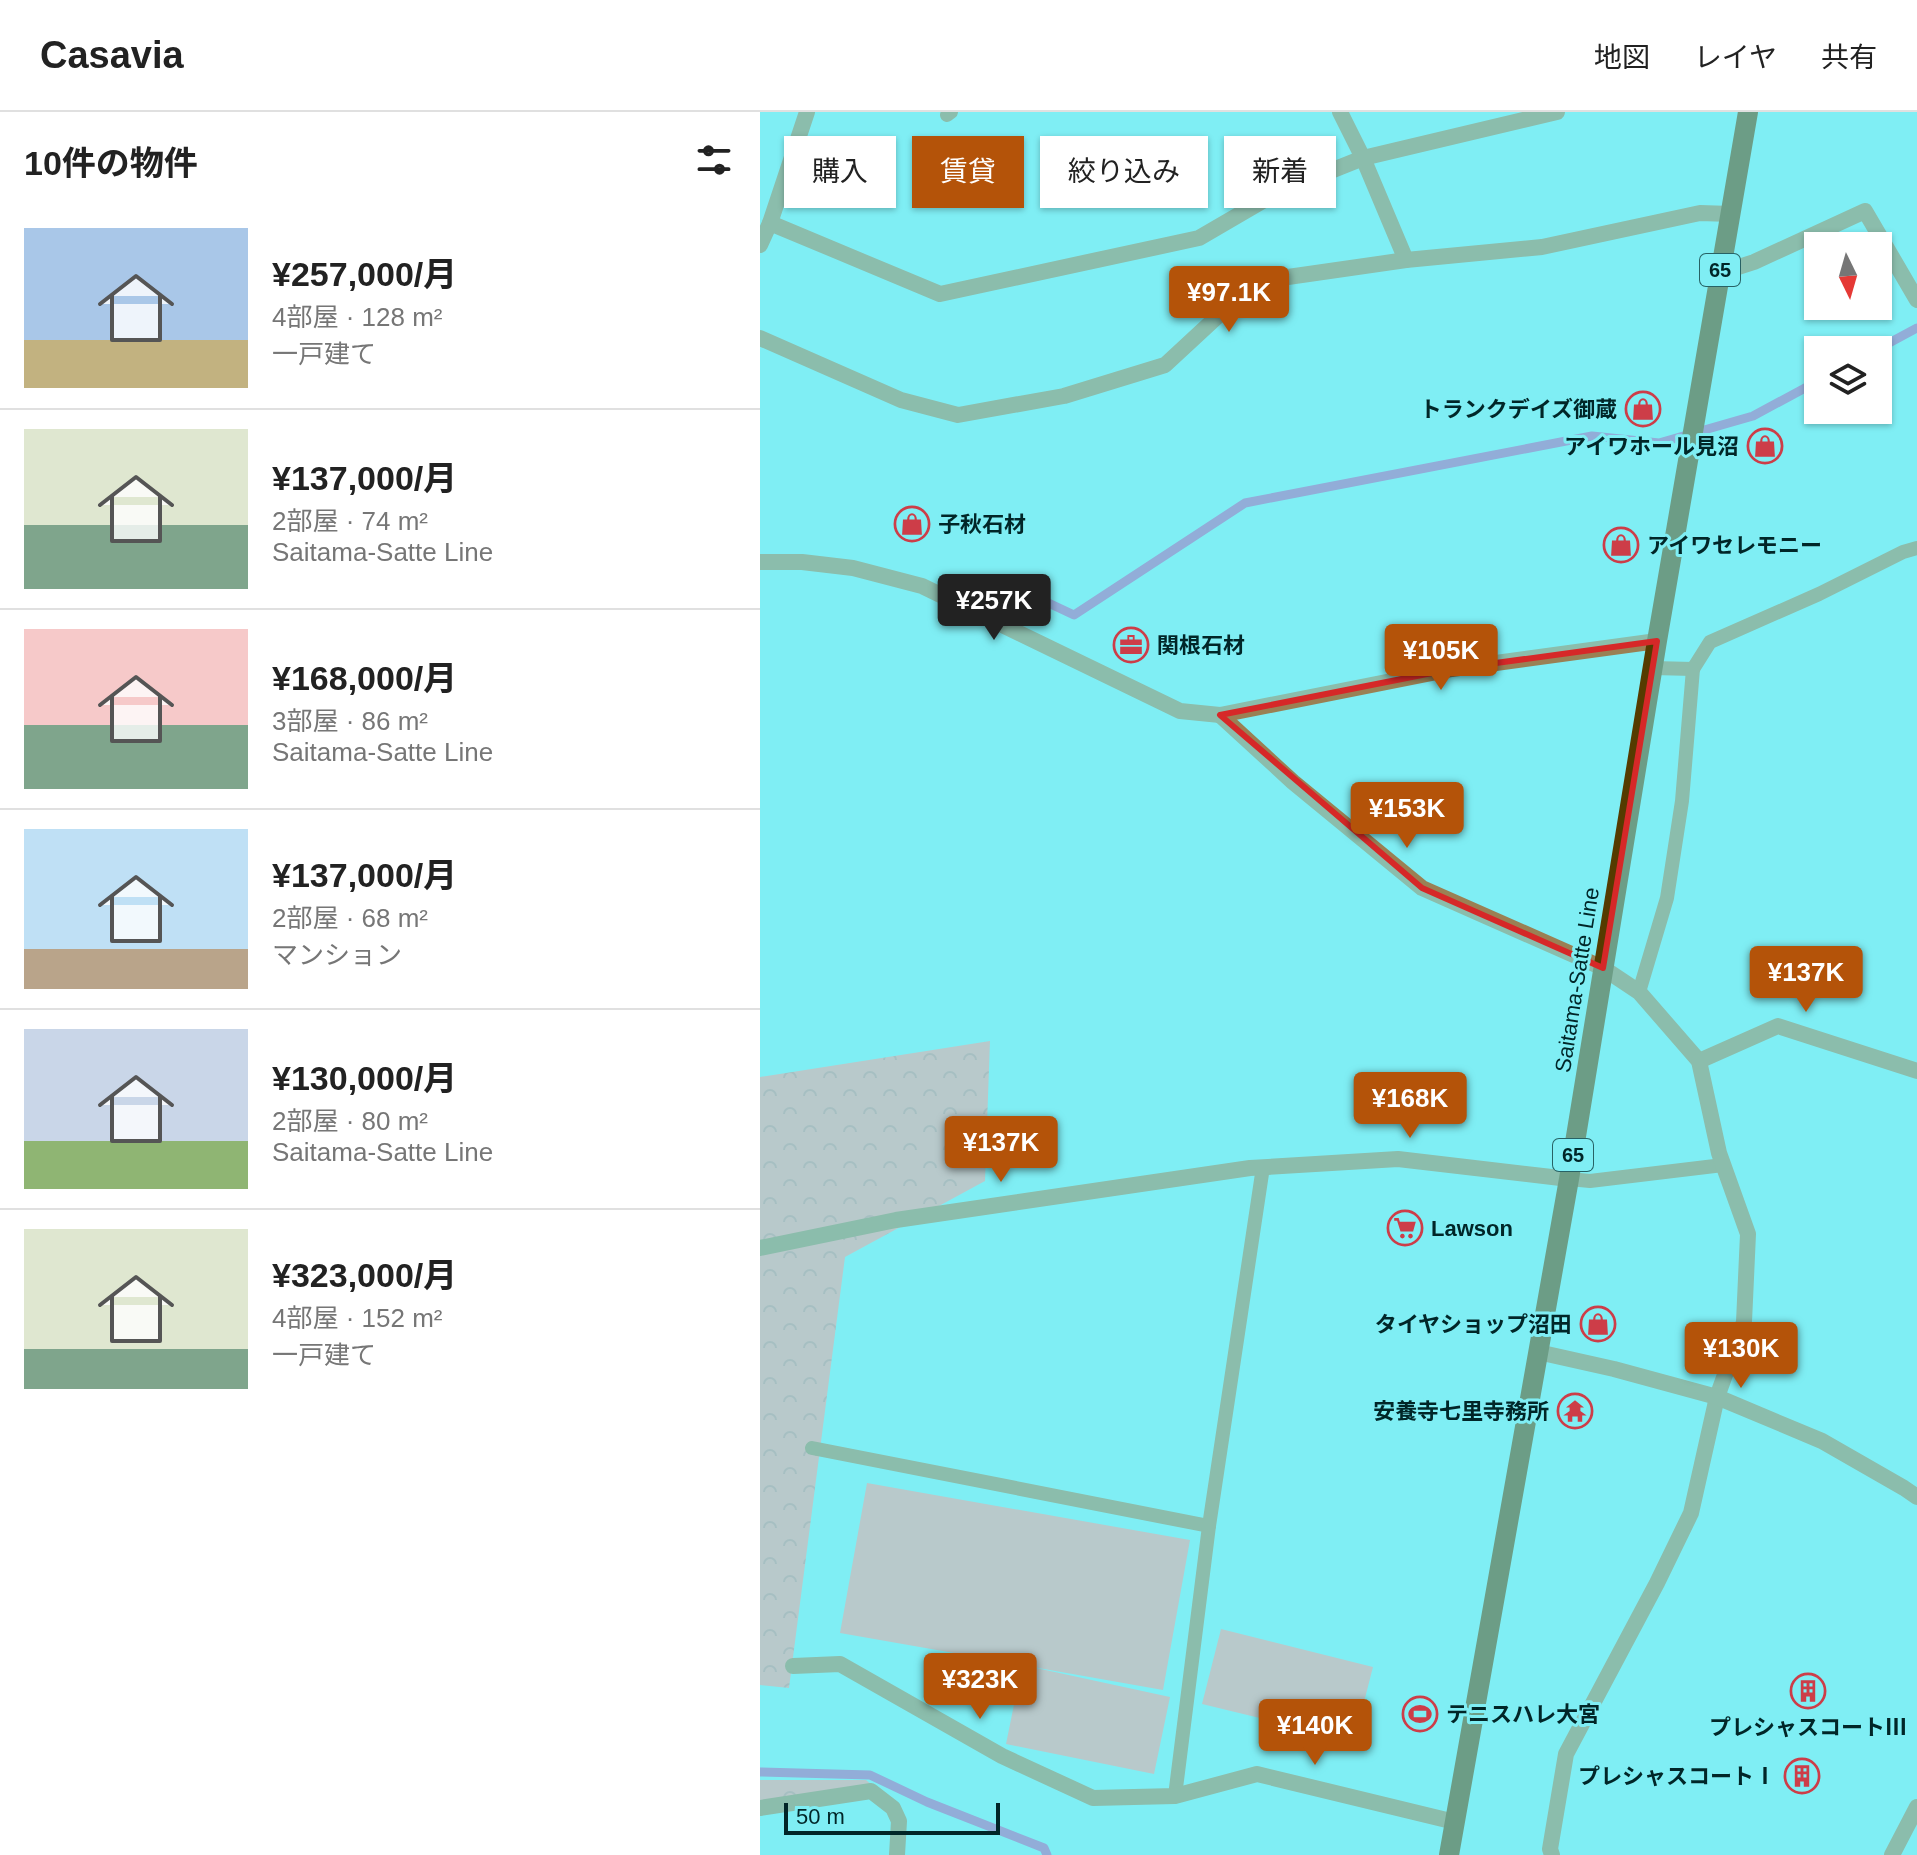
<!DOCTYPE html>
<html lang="ja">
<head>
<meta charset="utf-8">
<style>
  :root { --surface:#fff; --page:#f2f2f2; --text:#222; --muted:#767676; --line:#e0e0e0; --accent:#b45309 }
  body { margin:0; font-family:Arial,"Noto Sans JP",sans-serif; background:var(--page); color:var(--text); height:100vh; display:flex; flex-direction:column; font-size:30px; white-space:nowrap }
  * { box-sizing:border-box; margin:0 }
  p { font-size:26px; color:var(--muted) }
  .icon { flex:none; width:44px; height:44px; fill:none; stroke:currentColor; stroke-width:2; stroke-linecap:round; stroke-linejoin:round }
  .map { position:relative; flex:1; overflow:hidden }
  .drawer { display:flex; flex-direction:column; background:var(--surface); width:760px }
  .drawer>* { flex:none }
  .banner { position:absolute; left:24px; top:24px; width:760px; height:72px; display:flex; gap:16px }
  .needle { width:52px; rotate:175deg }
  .tools { position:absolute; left:1044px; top:120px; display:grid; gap:16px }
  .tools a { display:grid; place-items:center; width:88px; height:88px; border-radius:0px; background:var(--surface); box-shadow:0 2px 6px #0004; font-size:40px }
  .scale { position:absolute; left:24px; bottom:20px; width:216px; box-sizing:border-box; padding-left:8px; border:4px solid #012628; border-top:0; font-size:22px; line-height:28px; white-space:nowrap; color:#012628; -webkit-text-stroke:6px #7feef4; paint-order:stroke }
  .price { position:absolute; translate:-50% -68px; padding:0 18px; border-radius:8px; background:var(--accent); color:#fff; font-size:26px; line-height:52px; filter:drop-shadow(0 2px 4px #0008) }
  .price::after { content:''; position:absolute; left:50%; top:48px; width:24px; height:18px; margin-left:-12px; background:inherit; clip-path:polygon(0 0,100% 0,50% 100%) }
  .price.active { background:#222; color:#fff }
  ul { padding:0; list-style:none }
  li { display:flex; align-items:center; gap:24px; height:200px; padding:0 24px }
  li+li { border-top:2px solid var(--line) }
  li span { display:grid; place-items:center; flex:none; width:224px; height:160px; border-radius:0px; color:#555 }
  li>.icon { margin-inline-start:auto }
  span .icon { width:96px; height:96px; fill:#fffc; stroke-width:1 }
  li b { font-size:34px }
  h2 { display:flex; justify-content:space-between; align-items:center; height:96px; padding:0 24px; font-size:34px }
  .tag { padding:0 28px; border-radius:0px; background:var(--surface); box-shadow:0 2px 6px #0004; font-size:28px; line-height:72px }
  .tag.active { background:var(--accent); color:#fff }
  header { display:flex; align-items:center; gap:48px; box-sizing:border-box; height:112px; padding:0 40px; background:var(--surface); border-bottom:2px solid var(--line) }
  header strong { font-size:38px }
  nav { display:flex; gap:44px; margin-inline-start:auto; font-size:28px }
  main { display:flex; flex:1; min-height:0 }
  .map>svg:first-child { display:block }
</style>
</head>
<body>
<header>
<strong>Casavia</strong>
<nav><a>地図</a><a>レイヤ</a><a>共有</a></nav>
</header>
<main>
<section class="drawer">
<h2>10件の物件<svg class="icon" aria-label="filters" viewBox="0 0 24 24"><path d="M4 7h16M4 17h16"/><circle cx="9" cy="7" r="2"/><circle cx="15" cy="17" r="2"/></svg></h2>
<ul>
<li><span style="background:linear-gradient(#a9c7e8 70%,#c2b280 0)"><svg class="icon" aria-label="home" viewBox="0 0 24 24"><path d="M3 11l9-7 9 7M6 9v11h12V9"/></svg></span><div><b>¥257,000/月</b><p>4部屋 · 128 m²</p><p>一戸建て</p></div></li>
<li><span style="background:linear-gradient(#dfe7d0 60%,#7fa58c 0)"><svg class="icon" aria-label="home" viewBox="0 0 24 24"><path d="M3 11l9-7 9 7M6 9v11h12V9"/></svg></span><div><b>¥137,000/月</b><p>2部屋 · 74 m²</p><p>Saitama-Satte Line</p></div></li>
<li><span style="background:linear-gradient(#f6c9c9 60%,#7fa58c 0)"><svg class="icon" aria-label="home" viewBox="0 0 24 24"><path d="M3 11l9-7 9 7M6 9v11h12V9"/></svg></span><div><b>¥168,000/月</b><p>3部屋 · 86 m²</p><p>Saitama-Satte Line</p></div></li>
<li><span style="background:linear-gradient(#bfe0f5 75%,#b9a48a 0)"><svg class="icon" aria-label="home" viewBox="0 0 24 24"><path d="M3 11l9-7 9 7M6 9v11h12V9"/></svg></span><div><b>¥137,000/月</b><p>2部屋 · 68 m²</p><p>マンション</p></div></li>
<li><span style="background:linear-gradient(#c9d6e8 70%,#8fb573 0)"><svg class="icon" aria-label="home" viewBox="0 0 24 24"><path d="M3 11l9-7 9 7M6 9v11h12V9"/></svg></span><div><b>¥130,000/月</b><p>2部屋 · 80 m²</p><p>Saitama-Satte Line</p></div></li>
<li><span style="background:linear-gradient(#dfe7d0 75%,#7fa58c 0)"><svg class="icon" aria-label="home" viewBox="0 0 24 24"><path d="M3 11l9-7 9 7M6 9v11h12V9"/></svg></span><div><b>¥323,000/月</b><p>4部屋 · 152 m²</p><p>一戸建て</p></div></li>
</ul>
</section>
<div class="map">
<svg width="1157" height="1743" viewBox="0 0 1157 1743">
  <defs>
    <pattern id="forest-crowns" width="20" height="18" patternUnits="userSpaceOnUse" patternTransform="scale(2)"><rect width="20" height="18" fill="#fc9c9a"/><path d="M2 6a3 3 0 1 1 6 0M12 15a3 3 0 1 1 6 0" fill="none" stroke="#d68685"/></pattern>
  </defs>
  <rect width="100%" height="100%" fill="#7feef4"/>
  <g fill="url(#forest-crowns)">
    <path d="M230,929l-5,140 -140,76 -56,431 -29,-3v-608z"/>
    <path d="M0,1668h106l6,5 -112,18z"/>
  </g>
  <g fill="#fc9c9a">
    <path d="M107,1371l323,57 -27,150 -136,-24 143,31 -16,77 -148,-30 16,-79 -182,-32z"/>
    <path d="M461,1517l152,38 -19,74 -152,-37z"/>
  </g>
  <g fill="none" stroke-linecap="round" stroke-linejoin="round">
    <g stroke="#a85db6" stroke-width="9">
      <path d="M1116,238l41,-22"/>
      <path d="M265,480l49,23 171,-112 347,-67 67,7 94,-27 65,-35"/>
      <path d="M0,1660l110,3 57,27 117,46 3,7"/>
    </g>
    <g stroke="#9a8054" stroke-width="14">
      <path d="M187,3l4,-3"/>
      <path d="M893,556l40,1 17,-27 109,-48 84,-42 14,-4"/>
      <path d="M879,880l28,-94 15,-97 11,-132"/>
      <path d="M809,1067l21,2 133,-16"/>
      <path d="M52,1336l397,78"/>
      <path d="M415,1684l34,-270 54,-359"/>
    </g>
    <g stroke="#9a8054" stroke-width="16">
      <path d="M580,0l23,46 43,102"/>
      <path d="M10,111l170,71 259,-56 79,-46 85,-34 194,-46"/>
      <path d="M0,133l10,-22 37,-111"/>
      <path d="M960,161l34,-11 111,-51 52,89"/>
      <path d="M0,226l141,62 57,15 106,-19 101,-31 54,-50 55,-36 132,-19 136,-13 158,-34 31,1"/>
      <path d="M460,603l73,67 129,106 181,80 36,24 60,69 20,92 29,81 -4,88 -27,75 -26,116 -34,70 -91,171 -16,95 2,6"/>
      <path d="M939,949l79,-35 139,45"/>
      <path d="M0,1136l136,-28 354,-52 148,-9 171,20"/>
      <path d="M33,1554l47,-2 162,92 91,42 82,-2 82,-22 198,48"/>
      <path d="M0,1696l111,-17 22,17 6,13 -2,34"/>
      <path d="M1132,1743l25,-48"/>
    </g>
    <g stroke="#9a8054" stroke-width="16">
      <path d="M0,450h42l51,6 69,18 258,125 40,4 232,-46 205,-28"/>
      <path d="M778,1240l76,17 103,28 105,44 82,47 13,9"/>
    </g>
    <path stroke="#553b00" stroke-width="20" d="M689,1743l120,-676 88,-538 91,-529"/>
  </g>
  <path d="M0 0H1157V1743H0ZM897,529l-54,327 -181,-80 -202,-173 232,-46z" fill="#7feef4" fill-opacity=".55" fill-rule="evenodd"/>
  <path fill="none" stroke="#d62828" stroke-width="6" stroke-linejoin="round" d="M897,529l-54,327 -181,-80 -202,-173 232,-46z"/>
  <defs>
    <g id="shop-ring" transform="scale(1.8)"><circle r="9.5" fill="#7feef4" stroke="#cd3d48" stroke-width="1.5"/><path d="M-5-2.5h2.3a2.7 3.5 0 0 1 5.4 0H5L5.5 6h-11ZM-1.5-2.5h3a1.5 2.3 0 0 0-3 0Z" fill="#cd3d48"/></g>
    <g id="office-ring" transform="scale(1.8)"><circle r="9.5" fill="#7feef4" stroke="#cd3d48" stroke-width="1.5"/><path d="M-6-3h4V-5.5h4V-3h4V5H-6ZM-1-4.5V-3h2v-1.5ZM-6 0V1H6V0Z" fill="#cd3d48"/></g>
    <g id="supermarket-ring" transform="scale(1.8)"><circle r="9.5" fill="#7feef4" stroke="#cd3d48" stroke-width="1.5"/><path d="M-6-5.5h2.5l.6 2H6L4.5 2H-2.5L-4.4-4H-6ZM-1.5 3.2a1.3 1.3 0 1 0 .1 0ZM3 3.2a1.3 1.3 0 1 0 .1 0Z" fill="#cd3d48"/></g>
    <g id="temple-ring" transform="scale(1.8)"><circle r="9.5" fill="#7feef4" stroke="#cd3d48" stroke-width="1.5"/><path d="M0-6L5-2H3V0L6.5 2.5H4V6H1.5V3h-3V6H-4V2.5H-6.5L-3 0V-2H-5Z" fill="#cd3d48"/></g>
    <g id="building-ring" transform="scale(1.8)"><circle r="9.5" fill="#7feef4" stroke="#cd3d48" stroke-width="1.5"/><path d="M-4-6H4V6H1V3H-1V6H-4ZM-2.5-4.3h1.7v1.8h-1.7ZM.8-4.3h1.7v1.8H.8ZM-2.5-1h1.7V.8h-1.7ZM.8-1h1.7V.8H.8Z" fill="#cd3d48"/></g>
    <g id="stadium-ring" transform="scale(1.8)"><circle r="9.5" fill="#7feef4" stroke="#cd3d48" stroke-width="1.5"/><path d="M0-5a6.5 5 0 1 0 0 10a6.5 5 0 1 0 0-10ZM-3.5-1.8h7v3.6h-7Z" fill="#cd3d48"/></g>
  </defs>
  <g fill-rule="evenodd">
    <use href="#shop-ring" x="883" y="297"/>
    <use href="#shop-ring" x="1005" y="334"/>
    <use href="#shop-ring" x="152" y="412"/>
    <use href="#shop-ring" x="861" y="433"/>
    <use href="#office-ring" x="371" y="533"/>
    <use href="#supermarket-ring" x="645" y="1116"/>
    <use href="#shop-ring" x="838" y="1212"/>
    <use href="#temple-ring" x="815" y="1299"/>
    <use href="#building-ring" x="1048" y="1579"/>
    <use href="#stadium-ring" x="660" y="1602"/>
    <use href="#building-ring" x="1042" y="1664"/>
  </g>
  <g text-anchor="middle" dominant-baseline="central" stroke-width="6" stroke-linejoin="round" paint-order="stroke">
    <g fill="#7feef4" stroke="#276265" stroke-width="2">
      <rect x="940" y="142" width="40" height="32" rx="6"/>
      <rect x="793" y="1027" width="40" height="32" rx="6"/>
    </g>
    <g font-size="20" font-weight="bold" fill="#012628">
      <text x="960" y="158">65</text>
      <text x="813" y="1043">65</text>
    </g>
    <g font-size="22" font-weight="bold" fill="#012628" stroke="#7feef4" text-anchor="end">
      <text x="857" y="297">トランクデイズ御蔵</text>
      <text x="979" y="334">アイワホール見沼</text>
      <text x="178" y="412" text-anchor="start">子秋石材</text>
      <text x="887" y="433" text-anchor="start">アイワセレモニー</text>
      <text x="397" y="533" text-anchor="start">関根石材</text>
      <text x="671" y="1116" text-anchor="start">Lawson</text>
      <text x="812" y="1212">タイヤショップ沼田</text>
      <text x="789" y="1299">安養寺七里寺務所</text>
      <text x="686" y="1602" text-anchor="start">テニスハレ大宮</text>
      <text x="1048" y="1615" text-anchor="middle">プレシャスコートⅢ</text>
      <text x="1016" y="1664">プレシャスコートⅠ</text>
    </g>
    <g font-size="22" fill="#012628" stroke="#7feef4">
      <text transform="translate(817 868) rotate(-81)">Saitama-Satte Line</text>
    </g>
  </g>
</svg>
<div class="tools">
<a><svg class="needle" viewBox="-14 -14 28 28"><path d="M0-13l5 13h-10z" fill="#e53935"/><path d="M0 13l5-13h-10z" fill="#767676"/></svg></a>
<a><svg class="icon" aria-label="layers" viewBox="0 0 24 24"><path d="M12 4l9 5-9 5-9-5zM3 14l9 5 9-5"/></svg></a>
</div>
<div class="scale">50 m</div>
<b class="price" style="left:469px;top:222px">¥97.1K</b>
<b class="price active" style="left:234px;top:530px">¥257K</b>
<b class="price" style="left:681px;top:580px">¥105K</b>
<b class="price" style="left:647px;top:738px">¥153K</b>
<b class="price" style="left:1046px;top:902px">¥137K</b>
<b class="price" style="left:650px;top:1028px">¥168K</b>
<b class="price" style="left:241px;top:1072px">¥137K</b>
<b class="price" style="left:981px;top:1278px">¥130K</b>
<b class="price" style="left:220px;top:1609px">¥323K</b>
<b class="price" style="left:555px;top:1655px">¥140K</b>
<div class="banner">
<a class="tag">購入</a>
<a class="tag active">賃貸</a>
<a class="tag">絞り込み</a>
<a class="tag">新着</a>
</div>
</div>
</main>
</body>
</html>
